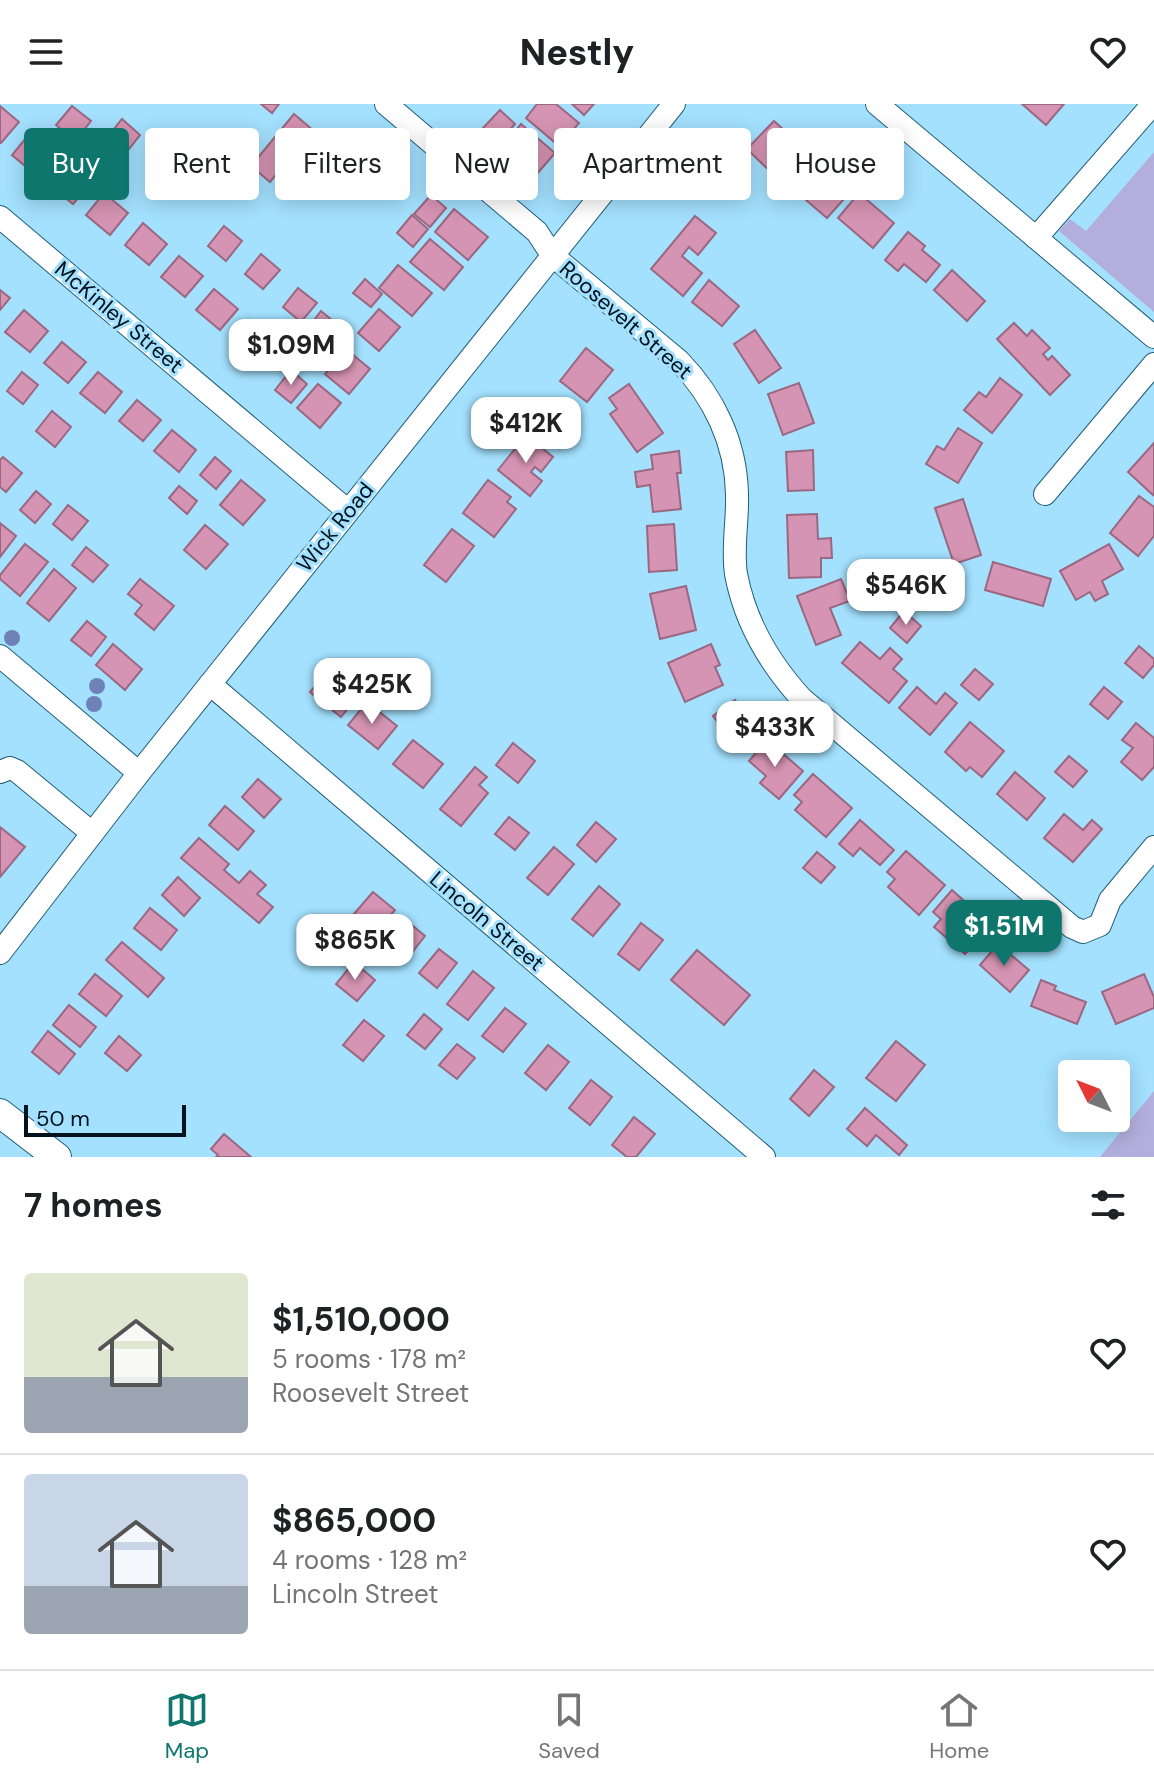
<!DOCTYPE html>
<html lang="en">
<head>
<meta charset="utf-8">
<style>
  :root { --surface:#fff; --page:#f6f6f6; --text:#202124; --muted:#757577; --line:#e0e0e0; --accent:#0f766e }
  body { margin:0; font-family:"DM Sans",sans-serif; background:var(--page); color:var(--text); height:100vh; display:flex; flex-direction:column; font-size:30px; white-space:nowrap }
  * { box-sizing:border-box; margin:0 }
  p { font-size:26px; color:var(--muted) }
  .icon { flex:none; width:44px; height:44px; fill:none; stroke:currentColor; stroke-width:2; stroke-linecap:round; stroke-linejoin:round }
  .map { position:relative; height:1053px; overflow:hidden }
  .panel { display:flex; flex-direction:column; background:var(--surface); flex:1 }
  .panel>* { flex:none }
  .hud { position:absolute; left:24px; top:24px; width:1106px; height:72px; display:flex; gap:16px }
  .needle { width:52px; rotate:312deg }
  .tools { position:absolute; left:1058px; top:956px; display:grid; gap:16px }
  .tools a { display:grid; place-items:center; width:72px; height:72px; border-radius:8px; background:var(--surface); box-shadow:0 4px 20px #0003; font-size:40px }
  .scale { position:absolute; left:24px; bottom:20px; width:162px; box-sizing:border-box; padding-left:8px; border:4px solid #00121d; border-top:0; font-size:22px; line-height:28px; white-space:nowrap; color:#00121d; -webkit-text-stroke:6px #a3e1fe; paint-order:stroke }
  .price { position:absolute; translate:-50% -68px; padding:0 18px; border-radius:16px; background:#fff; color:#222; font-size:26px; line-height:52px; filter:drop-shadow(0 2px 4px #0008) }
  .price::after { content:''; position:absolute; left:50%; top:48px; width:24px; height:18px; margin-left:-12px; background:inherit; clip-path:polygon(0 0,100% 0,50% 100%) }
  .price.current { background:var(--accent); color:#fff }
  ul { padding:0; list-style:none }
  li { display:flex; align-items:center; gap:24px; height:200px; padding:0 24px }
  li+li { border-top:2px solid var(--line) }
  li span { display:grid; place-items:center; flex:none; width:224px; height:160px; border-radius:8px; color:#555 }
  li>.icon { margin-inline-start:auto }
  span .icon { width:96px; height:96px; fill:#fffc; stroke-width:1 }
  li b { font-size:34px }
  h2 { display:flex; justify-content:space-between; align-items:center; height:96px; padding:0 24px; font-size:34px }
  .tag { padding:0 28px; border-radius:8px; background:var(--surface); box-shadow:0 4px 20px #0003; font-size:28px; line-height:72px }
  .tag.current { background:var(--accent); color:#fff }
  header { display:flex; justify-content:space-between; align-items:center; height:104px; padding:0 24px; background:var(--surface); font-size:36px; font-weight:800 }
  .tab-bar { display:flex; justify-content:space-around; align-items:center; height:112px; border-top:2px solid var(--line); background:var(--surface); font-size:22px; color:var(--muted) }
  .tab-bar a { display:grid; justify-items:center; gap:4px }
  .tab-bar .current { color:var(--accent) }
  .map>svg:first-child { display:block }
</style>
</head>
<body>
<header><svg class="icon" aria-label="menu" viewBox="0 0 24 24"><path d="M4 6h16M4 12h16M4 18h16"/></svg>Nestly<svg class="icon" aria-label="heart" viewBox="0 0 24 24"><path d="M12 20l-8-8c-3-5 5-10 8-4 3-6 11-1 8 4z"/></svg></header>
<div class="map">
<svg width="1154" height="1053" viewBox="0 0 1154 1053">
  <rect width="100%" height="100%" fill="#a3e1fe"/>
  <g fill="#b3afdd">
    <path d="M1154,48v160l-95,-81 11,-12 16,12z"/>
    <path d="M1154,987v66h-54z"/>
  </g>
  <g fill="#d594b3" stroke="#9b6781" stroke-width="2">
    <path d="M261,0h18l-7,9z"/>
    <path d="M537,0h19l23,19 -20,23 -33,-28z"/>
    <path d="M572,0h22l-10,11z"/>
    <path d="M1022,0h42l-18,21z"/>
    <path d="M0,2l19,16 -18,21 -1,-1z"/>
    <path d="M72,2l19,15 -16,20 -19,-16z"/>
    <path d="M500,6l15,14 -16,18 -16,-14z"/>
    <path d="M294,10l33,28 -26,31 -14,-12 -17,21 -19,-16z"/>
    <path d="M122,15l18,16 -15,19 -19,-15z"/>
    <path d="M774,17l34,31 -28,29 -33,-32z"/>
    <path d="M521,20l34,29 -20,23 -33,-28z"/>
    <path d="M30,29l24,20 -18,22 -24,-20z"/>
    <path d="M817,56l34,31 -24,27 -35,-30z"/>
    <path d="M66,59l25,20 -18,21 -25,-20z"/>
    <path d="M104,89l24,20 -18,22 -24,-20z"/>
    <path d="M859,89l35,30 -21,25 -35,-30z"/>
    <path d="M431,91l15,13 -16,19 -16,-13z"/>
    <path d="M454,105l34,28 -20,23 -33,-28z"/>
    <path d="M412,111l16,14 -15,18 -16,-14z"/>
    <path d="M695,112l21,17 -18,22 -9,-8 -7,9 20,17 -19,23 -32,-27z"/>
    <path d="M143,119l24,21 -18,21 -24,-20z"/>
    <path d="M224,122l18,15 -16,20 -18,-15z"/>
    <path d="M908,128l17,14 -3,4 18,15 -14,17 -22,-18 -6,7 -13,-11z"/>
    <path d="M430,135l33,28 -19,23 -34,-28z"/>
    <path d="M261,150l19,16 -17,19 -18,-15z"/>
    <path d="M179,152l24,20 -18,21 -24,-20z"/>
    <path d="M398,161l34,28 -20,23 -33,-28z"/>
    <path d="M952,166l33,31 -18,20 -33,-31z"/>
    <path d="M365,175l17,15 -11,13 -18,-14z"/>
    <path d="M709,176l30,26 -17,20 -30,-24z"/>
    <path d="M298,184l19,15 -16,19 -18,-15z"/>
    <path d="M214,185l24,20 -18,21 -24,-20z"/>
    <path d="M0,186l10,8 -10,12z"/>
    <path d="M379,205l21,18 -21,24 -21,-18z"/>
    <path d="M24,206l24,21 -18,21 -25,-20z"/>
    <path d="M321,207l17,14 -13,15 -16,-13z"/>
    <path d="M250,216l24,20 -17,21 -25,-20z"/>
    <path d="M1014,219l13,13 5,-6 18,18 -7,6 5,6 4,-4 18,19 -20,20 -53,-56z"/>
    <path d="M755,226l26,38 -22,15 -25,-39z"/>
    <path d="M62,238l24,20 -18,21 -24,-20z"/>
    <path d="M586,244l27,22 -26,32 -27,-21z"/>
    <path d="M346,245l24,20 -21,25 -24,-20z"/>
    <path d="M291,266l16,14 -16,19 -16,-13z"/>
    <path d="M22,268l16,13 -15,19 -16,-13z"/>
    <path d="M98,268l24,20 -17,21 -25,-20z"/>
    <path d="M1000,274l22,17 -30,38 -28,-23 15,-18 7,5z"/>
    <path d="M799,279l15,40 -31,12 -15,-41z"/>
    <path d="M318,280l23,19 -21,25 -23,-20z"/>
    <path d="M629,280l34,49 -26,19 -27,-38 7,-5 -8,-11z"/>
    <path d="M137,296l24,20 -18,21 -24,-20z"/>
    <path d="M52,307l19,16 -16,20 -19,-16z"/>
    <path d="M958,324l24,15 -24,40 -32,-19 11,-18 7,4z"/>
    <path d="M172,326l24,20 -17,22 -25,-21z"/>
    <path d="M526,331l27,22 -12,15 -6,-5 -4,5 11,9 -12,15 -32,-26z"/>
    <path d="M1154,339v50l-1,2 -25,-23z"/>
    <path d="M813,346l1,40 -26,1 -2,-39z"/>
    <path d="M679,347l2,22h-4l4,36 -28,3 -3,-27 -13,2 -2,-15 18,-3 -2,-14z"/>
    <path d="M3,353l19,16 -16,19 -6,-5v-27z"/>
    <path d="M215,353l16,14 -15,18 -16,-14z"/>
    <path d="M241,376l24,20 -22,25 -23,-20z"/>
    <path d="M488,376l23,17 -4,5 9,7 -22,28 -31,-24z"/>
    <path d="M179,382l18,15 -10,13 -18,-16z"/>
    <path d="M36,387l15,13 -16,19 -15,-13z"/>
    <path d="M1139,392l15,11v29l-16,20 -28,-23z"/>
    <path d="M963,395l18,56 -27,9 -19,-56z"/>
    <path d="M68,401l20,16 -16,19 -19,-16z"/>
    <path d="M817,410l1,25 13,-1 1,20h-11v19l-32,1 -2,-63z"/>
    <path d="M0,419l16,13 -16,21z"/>
    <path d="M674,420l3,46 -28,2 -2,-46z"/>
    <path d="M205,421l23,19 -22,25 -22,-19z"/>
    <path d="M452,425l22,17 -28,36 -22,-17z"/>
    <path d="M25,440l23,18 -28,34 -20,-17v-4z"/>
    <path d="M1109,440l14,25 -21,12 6,13 -13,7 -5,-9 -14,8 -16,-29z"/>
    <path d="M86,443l22,18 -15,17 -21,-17z"/>
    <path d="M993,458l58,17 -8,27 -58,-16z"/>
    <path d="M54,465l22,19 -27,33 -22,-18z"/>
    <path d="M140,475l34,27 -20,24 -19,-16 7,-9 -14,-11z"/>
    <path d="M841,475l9,22 -20,7 11,27 -25,10 -19,-49z"/>
    <path d="M686,482l10,44 -36,9 -10,-45z"/>
    <path d="M904,507l17,15 -14,17 -17,-15z"/>
    <path d="M87,517l19,16 -15,19 -20,-16z"/>
    <path d="M860,538l20,17 10,-11 12,11 -9,10 14,12 -18,22 -47,-40z"/>
    <path d="M113,540l29,25 -17,21 -29,-25z"/>
    <path d="M711,540l9,21 -5,2 8,18 -38,17 -17,-39z"/>
    <path d="M1139,542l15,13v6l-11,13 -18,-15z"/>
    <path d="M330,564l30,25 -19,24 -31,-25z"/>
    <path d="M975,565l18,15 -14,16 -18,-15z"/>
    <path d="M917,583l19,17 9,-11 12,10 -27,32 -31,-27z"/>
    <path d="M1104,583l18,15 -14,17 -18,-15z"/>
    <path d="M735,596l24,33 -21,16 -25,-33z"/>
    <path d="M367,598l30,24 -19,23 -30,-24z"/>
    <path d="M970,618l34,29 -22,26 -12,-10 -4,4 -21,-19z"/>
    <path d="M1136,619l18,15v29l-12,13 -21,-18 12,-14 -11,-8z"/>
    <path d="M413,636l30,24 -20,24 -30,-24z"/>
    <path d="M767,636l36,31 -24,28 -19,-16 6,-7 -17,-15z"/>
    <path d="M513,639l22,18 -17,22 -22,-18z"/>
    <path d="M1069,652l18,15 -14,16 -18,-15z"/>
    <path d="M475,663l12,10 -8,8 9,8 -27,33 -21,-17z"/>
    <path d="M1015,668l30,26 -18,22 -30,-26z"/>
    <path d="M813,670l39,34 -26,29 -31,-27 7,-8 -8,-7z"/>
    <path d="M258,675l23,20 -17,19 -22,-21z"/>
    <path d="M225,702l29,25 -16,19 -29,-25z"/>
    <path d="M1064,710l19,16 9,-10 10,9 -29,33 -29,-24z"/>
    <path d="M509,713l20,16 -14,17 -20,-16z"/>
    <path d="M860,716l34,30 -14,15 -20,-17 -7,8 -14,-12z"/>
    <path d="M596,718l20,17 -20,23 -19,-17z"/>
    <path d="M0,723l25,20 -25,30z"/>
    <path d="M199,734l30,26 -5,6 15,13 11,-12 16,14 -9,9 16,13 -14,16 -78,-65z"/>
    <path d="M554,743l20,17 -26,31 -21,-17z"/>
    <path d="M906,747l39,34 -26,30 -31,-28 7,-8 -8,-7z"/>
    <path d="M817,748l18,15 -14,16 -18,-15z"/>
    <path d="M178,773l22,21 -16,18 -22,-21z"/>
    <path d="M599,782l21,18 -27,32 -21,-17z"/>
    <path d="M952,786l39,35 -26,29 -31,-27 7,-8 -8,-7z"/>
    <path d="M373,788l22,18 -17,19 -11,-9 -4,4 -10,-9z"/>
    <path d="M150,804l27,22 -16,20 -27,-22z"/>
    <path d="M407,817l18,15 -19,24 -19,-14z"/>
    <path d="M641,819l22,17 -24,30 -21,-16z"/>
    <path d="M122,838l42,36 -16,19 -42,-37z"/>
    <path d="M998,840l31,26 -19,22 -30,-27z"/>
    <path d="M439,845l18,14 -20,25 -18,-15z"/>
    <path d="M697,846l53,45 -26,30 -53,-45z"/>
    <path d="M354,858l21,18 -18,21 -21,-17z"/>
    <path d="M473,867l21,17 -26,32 -21,-16z"/>
    <path d="M95,870l27,22 -16,20 -27,-22z"/>
    <path d="M1144,870l10,23v11l-38,16 -14,-32z"/>
    <path d="M1041,876l15,6 -2,4 32,12 -9,22 -46,-18z"/>
    <path d="M69,901l27,22 -16,20 -27,-22z"/>
    <path d="M505,904l21,16 -23,28 -21,-16z"/>
    <path d="M424,910l18,15 -17,20 -18,-14z"/>
    <path d="M364,916l20,16 -21,25 -20,-16z"/>
    <path d="M48,927l27,23 -16,20 -27,-22z"/>
    <path d="M119,932l22,19 -14,16 -22,-18z"/>
    <path d="M896,937l29,24 -29,36 -30,-23z"/>
    <path d="M457,940l18,14 -18,21 -18,-14z"/>
    <path d="M548,941l21,17 -23,28 -21,-17z"/>
    <path d="M814,966l20,17 -25,29 -19,-17z"/>
    <path d="M591,976l21,17 -22,28 -21,-17z"/>
    <path d="M865,1004l42,37 -8,10 -23,-20 -9,11 -20,-17z"/>
    <path d="M634,1013l21,17 -19,23h-9l-15,-12z"/>
    <path d="M224,1030l27,23h-35l2,-2 -7,-6z"/>
  </g>
  <g fill="none" stroke-linecap="round" stroke-linejoin="round">
    <g stroke="#215f78" stroke-width="24">
      <g id="minor">
        <path d="M386,0l151,128 15,23 127,106c35,36 57,82 58,133 1,27 -5,53 -1,80 9,48 34,90 66,125l270,228 11,5 17,-7 10,-25 44,-53"/>
        <path d="M877,0l277,233"/>
        <path d="M0,113l348,294"/>
        <path d="M1036,134l117,-134"/>
        <path d="M1045,390l109,-130"/>
        <path d="M0,552l139,117"/>
        <path d="M210,580l554,473"/>
        <path d="M0,668l10,-4 7,3 75,62"/>
        <path d="M0,849l139,-180 535,-669"/>
      </g>
    </g>
    <g stroke="#215f78" stroke-width="30">
      <path id="major" d="M0,1009l57,44"/>
    </g>
    <use href="#minor" stroke="#fff" stroke-width="22"/>
    <use href="#major" stroke="#fff" stroke-width="28"/>
  </g>
  <g fill="#6f82b8">
    <circle cx="12" cy="534" r="8"/>
    <circle cx="97" cy="582" r="8"/>
    <circle cx="94" cy="600" r="8"/>
  </g>
  <g text-anchor="middle" dominant-baseline="central" stroke-width="6" stroke-linejoin="round" paint-order="stroke">
    <g font-size="22" fill="#00121d" stroke="#a3e1fe">
      <text transform="translate(119 213) rotate(40)">McKinley Street</text>
      <text transform="translate(626 216) rotate(41)">Roosevelt Street</text>
      <text transform="translate(335 423) rotate(-51)">Wick Road</text>
      <text transform="translate(487 817) rotate(40)">Lincoln Street</text>
    </g>
  </g>
</svg>
<div class="tools">
<a><svg class="needle" viewBox="-14 -14 28 28"><path d="M0-13l5 13h-10z" fill="#e53935"/><path d="M0 13l5-13h-10z" fill="#757577"/></svg></a>
</div>
<div class="scale">50 m</div>
<b class="price" style="left:291px;top:283px">$1.09M</b>
<b class="price" style="left:526px;top:361px">$412K</b>
<b class="price" style="left:906px;top:523px">$546K</b>
<b class="price" style="left:372px;top:622px">$425K</b>
<b class="price" style="left:775px;top:665px">$433K</b>
<b class="price current" style="left:1004px;top:864px">$1.51M</b>
<b class="price" style="left:355px;top:878px">$865K</b>
<div class="hud">
<a class="tag current">Buy</a>
<a class="tag">Rent</a>
<a class="tag">Filters</a>
<a class="tag">New</a>
<a class="tag">Apartment</a>
<a class="tag">House</a>
</div>
</div>
<section class="panel">
<h2>7 homes<svg class="icon" aria-label="filters" viewBox="0 0 24 24"><path d="M4 7h16M4 17h16"/><circle cx="9" cy="7" r="2"/><circle cx="15" cy="17" r="2"/></svg></h2>
<ul>
<li><span style="background:linear-gradient(#dfe7d0 65%,#9aa5b1 0)"><svg class="icon" aria-label="home" viewBox="0 0 24 24"><path d="M3 11l9-7 9 7M6 9v11h12V9"/></svg></span><div><b>$1,510,000</b><p>5 rooms · 178 m²</p><p>Roosevelt Street</p></div><svg class="icon" aria-label="heart" viewBox="0 0 24 24"><path d="M12 20l-8-8c-3-5 5-10 8-4 3-6 11-1 8 4z"/></svg></li>
<li><span style="background:linear-gradient(#c9d6e8 70%,#9aa5b1 0)"><svg class="icon" aria-label="home" viewBox="0 0 24 24"><path d="M3 11l9-7 9 7M6 9v11h12V9"/></svg></span><div><b>$865,000</b><p>4 rooms · 128 m²</p><p>Lincoln Street</p></div><svg class="icon" aria-label="heart" viewBox="0 0 24 24"><path d="M12 20l-8-8c-3-5 5-10 8-4 3-6 11-1 8 4z"/></svg></li>
</ul>
</section>
<nav class="tab-bar">
<a class="current"><svg class="icon" aria-label="map" viewBox="0 0 24 24"><path d="M3 6l6-2 6 2 6-2v14l-6 2-6-2-6 2zM9 4v14M15 6v14"/></svg>Map</a>
<a><svg class="icon" aria-label="saved" viewBox="0 0 24 24"><path d="M7 4h10v16l-5-4-5 4z"/></svg>Saved</a>
<a><svg class="icon" aria-label="home" viewBox="0 0 24 24"><path d="M3 11l9-7 9 7M6 9v11h12V9"/></svg>Home</a>
</nav>
</body>
</html>
